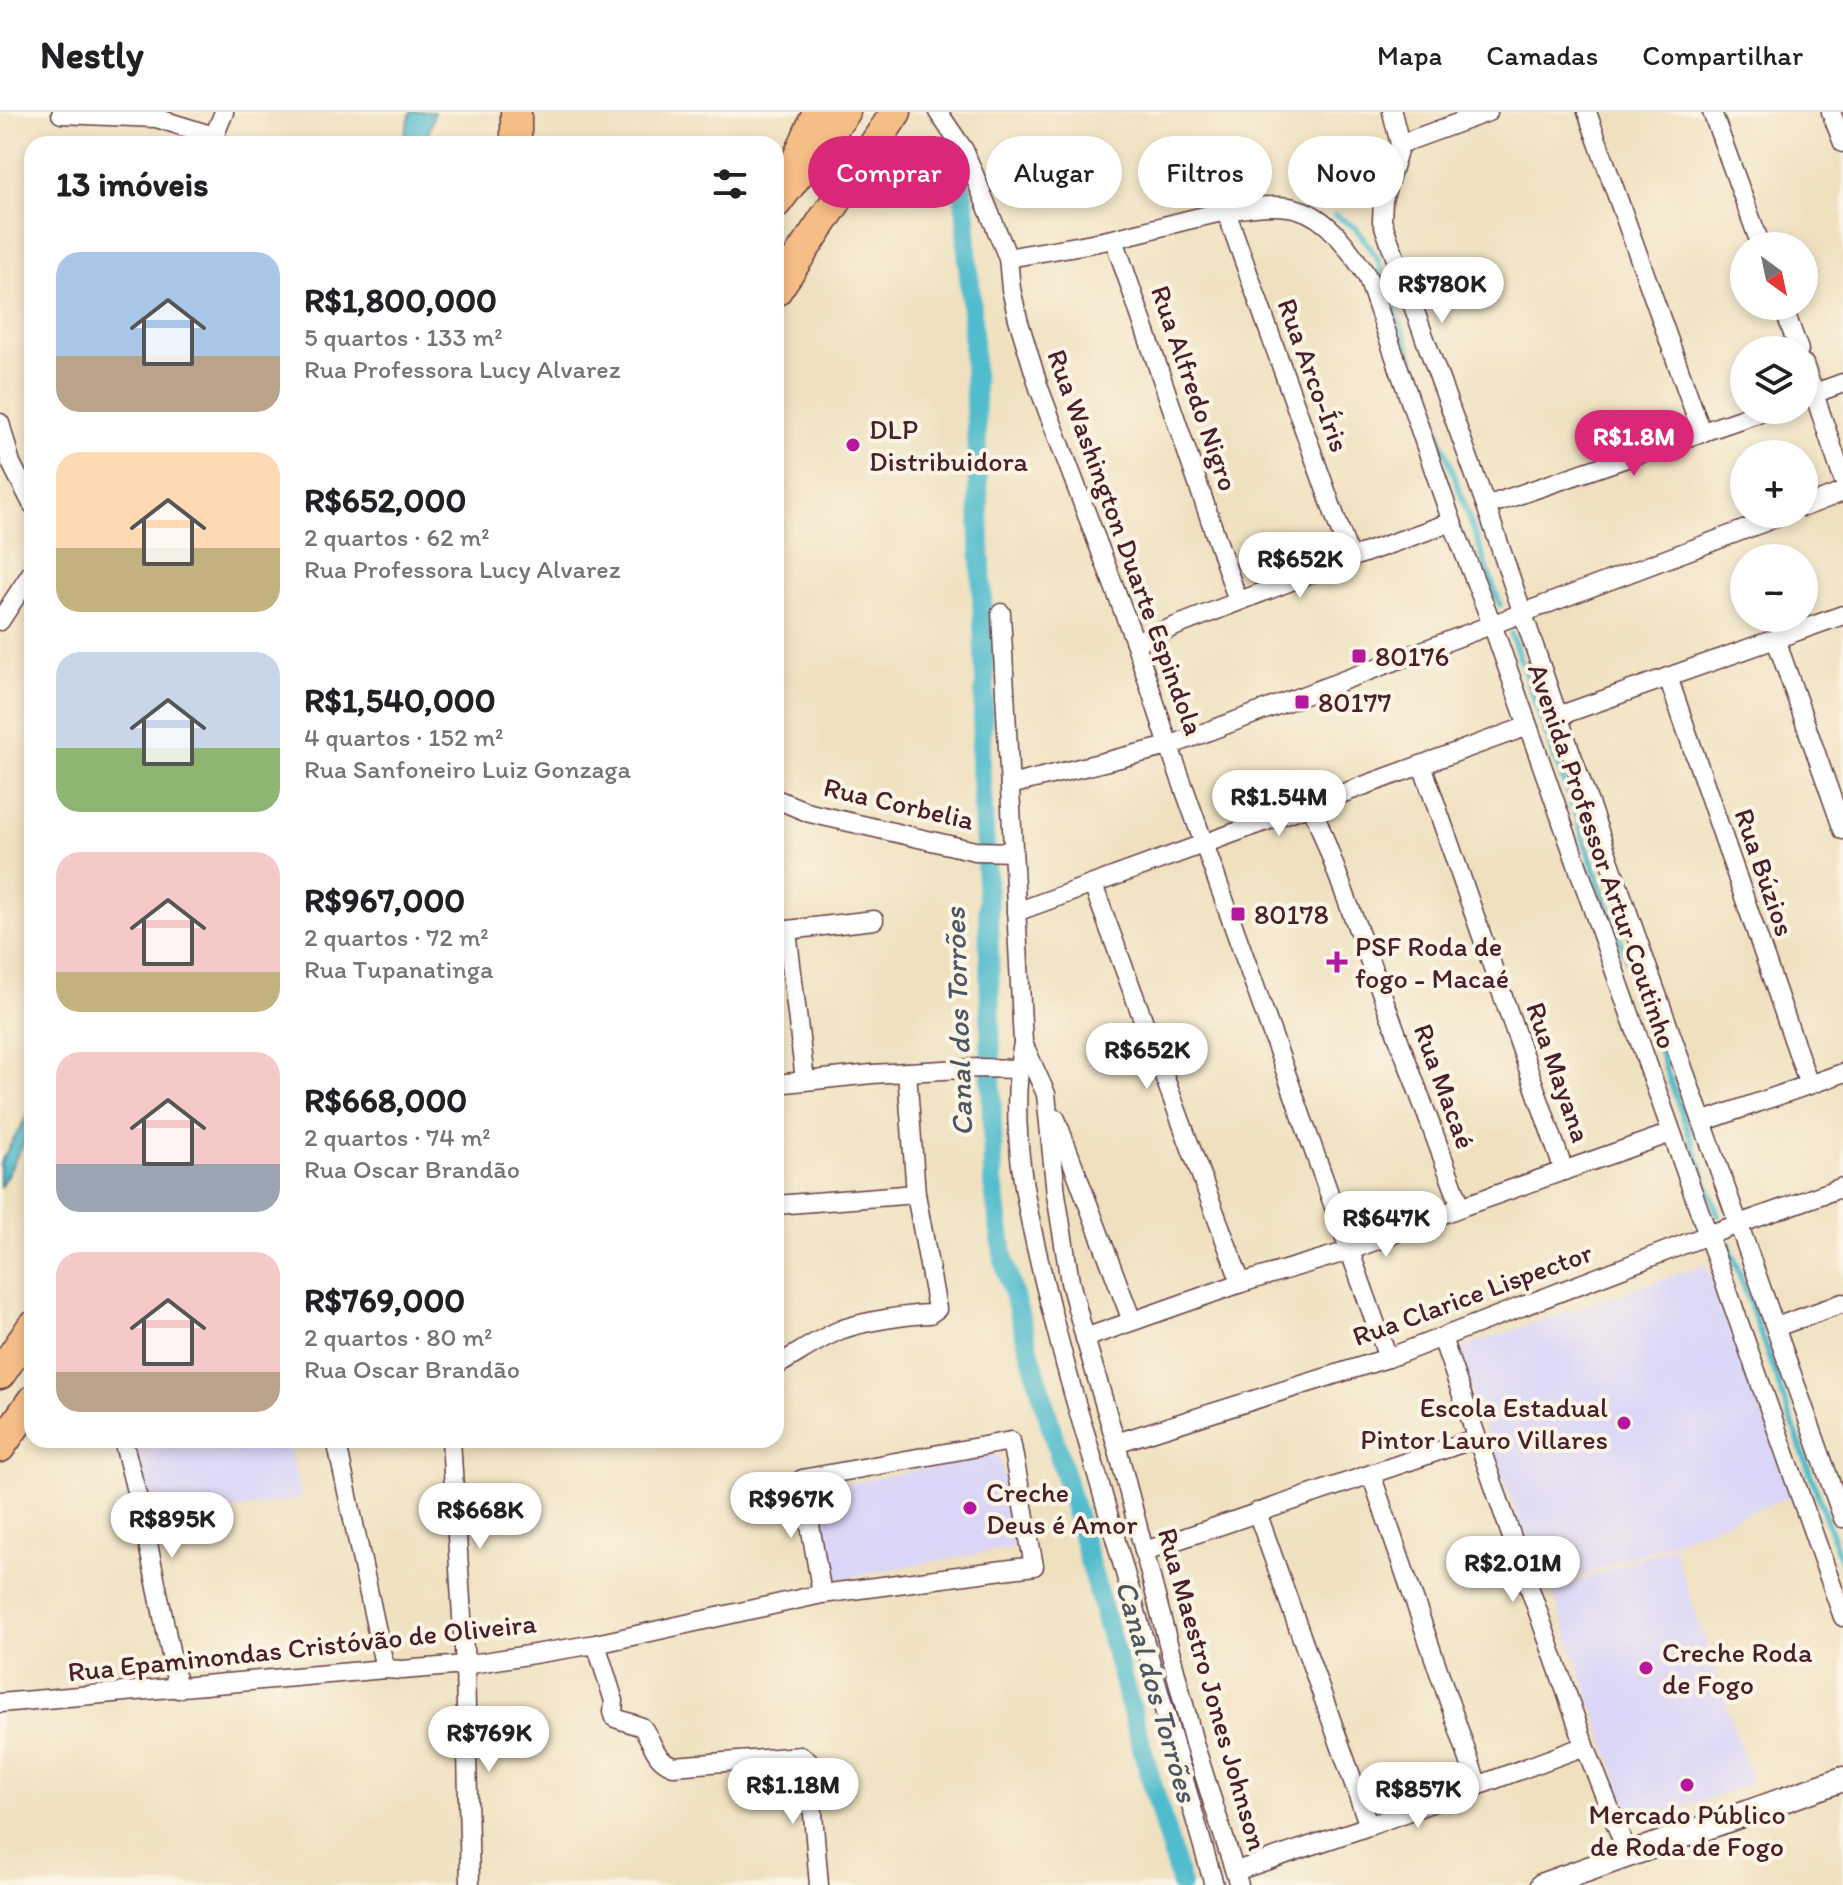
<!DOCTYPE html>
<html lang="pt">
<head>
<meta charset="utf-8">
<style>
  :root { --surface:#fff; --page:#f6f6f6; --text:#202124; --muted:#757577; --line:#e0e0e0; --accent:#db2777 }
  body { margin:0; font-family:Itim,sans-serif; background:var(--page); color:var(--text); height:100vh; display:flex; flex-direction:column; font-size:30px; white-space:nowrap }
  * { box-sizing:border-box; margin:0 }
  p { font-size:26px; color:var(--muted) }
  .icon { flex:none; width:44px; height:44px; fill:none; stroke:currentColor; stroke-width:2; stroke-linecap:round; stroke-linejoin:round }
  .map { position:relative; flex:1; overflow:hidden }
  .sheet { position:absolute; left:24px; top:24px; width:760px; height:1312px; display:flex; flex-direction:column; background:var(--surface); border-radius:24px; box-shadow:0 4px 12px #0003 }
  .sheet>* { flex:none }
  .top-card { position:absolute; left:808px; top:24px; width:760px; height:72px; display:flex; gap:16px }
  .needle { width:52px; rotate:147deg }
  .buttons { position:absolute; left:1730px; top:120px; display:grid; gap:16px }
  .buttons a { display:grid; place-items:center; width:88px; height:88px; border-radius:50%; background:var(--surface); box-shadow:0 4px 12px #0003; font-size:40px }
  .price { position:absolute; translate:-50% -68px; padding:0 18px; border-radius:28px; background:#fff; color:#222; font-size:26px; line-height:52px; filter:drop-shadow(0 2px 4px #0008) }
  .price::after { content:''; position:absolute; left:50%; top:48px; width:24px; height:18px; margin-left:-12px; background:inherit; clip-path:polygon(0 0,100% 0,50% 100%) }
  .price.current { background:var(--accent); color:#fff }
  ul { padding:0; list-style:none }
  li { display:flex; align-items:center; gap:24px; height:200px; padding:0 32px }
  li span { display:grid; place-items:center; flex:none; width:224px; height:160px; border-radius:24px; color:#555 }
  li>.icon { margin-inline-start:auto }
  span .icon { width:96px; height:96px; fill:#fffc; stroke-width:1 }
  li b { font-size:34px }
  h2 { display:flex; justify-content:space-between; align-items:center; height:96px; padding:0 32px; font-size:34px }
  .chip { padding:0 28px; border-radius:36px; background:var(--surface); box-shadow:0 4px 12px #0003; font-size:28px; line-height:72px }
  .chip.current { background:var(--accent); color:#fff }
  header { display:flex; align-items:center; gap:48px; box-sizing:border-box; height:112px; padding:0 40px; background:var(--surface); border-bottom:2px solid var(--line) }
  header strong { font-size:38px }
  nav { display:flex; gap:44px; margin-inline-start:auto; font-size:28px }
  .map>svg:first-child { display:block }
</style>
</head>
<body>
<header>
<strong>Nestly</strong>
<nav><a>Mapa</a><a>Camadas</a><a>Compartilhar</a></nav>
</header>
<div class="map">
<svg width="1843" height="1773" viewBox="0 0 1843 1773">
  <rect width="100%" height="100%" fill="#fcf5e5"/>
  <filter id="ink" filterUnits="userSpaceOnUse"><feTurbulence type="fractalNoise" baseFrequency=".0125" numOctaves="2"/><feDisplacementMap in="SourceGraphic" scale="16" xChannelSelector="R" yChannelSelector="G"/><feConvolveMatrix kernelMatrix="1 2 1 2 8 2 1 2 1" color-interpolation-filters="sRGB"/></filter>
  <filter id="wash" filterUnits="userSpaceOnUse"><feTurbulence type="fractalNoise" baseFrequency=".006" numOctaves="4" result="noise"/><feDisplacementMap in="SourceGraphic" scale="32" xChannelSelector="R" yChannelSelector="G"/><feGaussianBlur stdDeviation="1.8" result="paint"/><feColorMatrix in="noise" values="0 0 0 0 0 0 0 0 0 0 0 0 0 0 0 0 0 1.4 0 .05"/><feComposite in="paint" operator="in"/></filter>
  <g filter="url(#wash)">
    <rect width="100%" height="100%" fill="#efe1c0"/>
    <g fill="#dad6f7">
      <path d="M1706,1152l86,232 -247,94 -90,-240z"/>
      <path d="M132,1328h155l15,58 -151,27z"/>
      <path d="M999,1342l18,92 -76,15 -3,-13 2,12 -112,21 -18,-90z"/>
      <path d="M1673,1434l80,237 -119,42 -82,-234z"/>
    </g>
    <g fill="#51bccd" stroke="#4e6e7c" stroke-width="2">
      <path d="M411,0h23l-8,32h-24z"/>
      <path d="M32,995v20l-32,61v-25z"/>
    </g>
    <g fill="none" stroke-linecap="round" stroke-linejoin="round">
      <g stroke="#51bccd" stroke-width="6">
        <path d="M962,74l2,1"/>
        <path d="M1335,103l21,13 21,30 123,347"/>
        <path d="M1511,522l207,581"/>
        <path d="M1729,1133l114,321"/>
      </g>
      <path stroke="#51bccd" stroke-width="20" d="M929,35l28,25 5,14 4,29 1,35 5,63 13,370 -5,76 8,141 5,282 11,79 177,624"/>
    </g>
  </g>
  <g filter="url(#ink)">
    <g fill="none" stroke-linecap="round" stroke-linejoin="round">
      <g stroke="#633c41" stroke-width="21">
        <g id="minor">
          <path d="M938,0l26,38 44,108 3,31 7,30 21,69 96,254 34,104 219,612"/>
          <path d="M1392,0l8,32"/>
          <path d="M1587,0l115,321"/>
          <path d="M1712,0l49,134"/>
          <path d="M1831,0l12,31"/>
          <path d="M61,2l95,4 58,18"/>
          <path d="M211,32l13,-32"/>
          <path d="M1400,32l-17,56 -1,21 104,285 72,210 285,802"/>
          <path d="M1400,32l88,-32"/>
          <path d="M1226,99l124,347"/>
          <path d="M1114,127l124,362"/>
          <path d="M1008,146c37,-7 73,-12 109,-20 45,-10 139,-42 181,-29 31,9 52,41 69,67l85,246 40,102 351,993"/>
          <path d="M1783,194l16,44"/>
          <path d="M1804,252l39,115"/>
          <path d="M1807,284l36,-13"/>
          <path d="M0,311l11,40 21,41"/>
          <path d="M1486,394l281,-96"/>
          <path d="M1804,395l39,-15"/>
          <path d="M1001,501l22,430c-17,85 6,180 27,262 11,44 22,88 36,131l128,449"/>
          <path d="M0,509l32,-49"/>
          <path d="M1776,528l67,190"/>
          <path d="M1135,530l215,-84 102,-36"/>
          <path d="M1668,565l141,408"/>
          <path d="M1558,604l285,-101"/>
          <path d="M1422,653l142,406"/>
          <path d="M1010,673l159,-39 617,-232"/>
          <path d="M776,687l34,14 165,38 38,1"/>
          <path d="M1311,691l150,404"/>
          <path d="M1093,773l148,398"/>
          <path d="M1016,800l512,-186"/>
          <path d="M779,819l95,-11"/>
          <path d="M787,819l18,149"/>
          <path d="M1023,931l23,51 10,100 14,88 15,56 31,105 78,300 45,142"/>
          <path d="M776,972l96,-10 107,-6 39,1"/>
          <path d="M1056,1007l76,202"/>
          <path d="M1702,1010l141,-49"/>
          <path d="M776,1093l140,-11"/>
          <path d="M1776,1215l67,-24"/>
          <path d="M1085,1226l156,-55 108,-32 112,-44 210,-74"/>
          <path d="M1442,1226l143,408 43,109"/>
          <path d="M776,1254c22,-12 43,-28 67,-37 23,-8 63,-14 87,-15l7,-5 -21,-115 -9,-122"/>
          <path d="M123,1328l19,75 36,174"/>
          <path d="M336,1328l49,229"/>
          <path d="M451,1328l14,225 5,220"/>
          <path d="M1116,1331l272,-85 320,-123 135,-48"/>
          <path d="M1371,1362l107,312"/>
          <path d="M1257,1400l112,314"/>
          <path d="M1145,1439l332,-113"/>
          <path d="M596,1532l18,57 -1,11 2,6 27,9c12,16 11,31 31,39l128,-10 7,4 4,5 1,49 6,71"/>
          <path d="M0,1591l385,-34 17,1 63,-5 131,-21 226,-50 212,-28 -23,-125 -209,38 20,115"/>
          <path d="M1236,1759l133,-45 216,-80"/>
        </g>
      </g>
      <g stroke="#633c41" stroke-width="27">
        <path id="tertiary" d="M1543,1773l300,-106"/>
      </g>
      <g stroke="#633c41" stroke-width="33">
        <g id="primary">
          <path d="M516,32v-32"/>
          <path d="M790,64l28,-64"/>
        </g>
      </g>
      <g stroke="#633c41" stroke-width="33">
        <g id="trunk">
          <path d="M776,91l69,-91"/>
          <path d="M776,179l120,-179"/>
          <path d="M0,1262l32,-47"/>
          <path d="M0,1335l32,-46"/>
        </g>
      </g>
      <use href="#minor" stroke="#fff" stroke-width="18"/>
      <use href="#tertiary" stroke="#fff" stroke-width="24"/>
      <use href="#primary" stroke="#f6be87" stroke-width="30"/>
      <use href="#trunk" stroke="#f6be87" stroke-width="30"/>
    </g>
  </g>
  <g fill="#b5179e" stroke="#fcf5e5" stroke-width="3">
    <circle cx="853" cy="333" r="8"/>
    <rect x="1351" y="536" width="16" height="16" rx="4"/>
    <rect x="1294" y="582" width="16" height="16" rx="4"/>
    <rect x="1230" y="794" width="16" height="16" rx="4"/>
    <path d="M1333 838h8v8h8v8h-8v8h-8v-8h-8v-8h8z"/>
    <circle cx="1624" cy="1311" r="8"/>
    <circle cx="970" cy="1396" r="8"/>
    <circle cx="1646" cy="1556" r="8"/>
    <circle cx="1687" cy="1673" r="8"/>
  </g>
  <g text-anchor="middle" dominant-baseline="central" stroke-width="8" stroke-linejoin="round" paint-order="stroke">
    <g font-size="28" fill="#4a1f2b" stroke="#fcf5e5">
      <text transform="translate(1314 263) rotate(70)">Rua Arco-Íris</text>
      <text transform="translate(1195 276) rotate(71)">Rua Alfredo Nigro</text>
      <text transform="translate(1126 430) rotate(70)">Rua Washington Duarte Espindola</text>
      <text transform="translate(899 691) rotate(13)">Rua Corbelia</text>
      <text transform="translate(1603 744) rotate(71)">Avenida Professor Artur Coutinho</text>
      <text transform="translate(1765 760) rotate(71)">Rua Búzios</text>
      <text transform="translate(1559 960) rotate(71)">Rua Mayana</text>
      <text transform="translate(1445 974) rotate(70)">Rua Macaé</text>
      <text transform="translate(1472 1182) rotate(-20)">Rua Clarice Lispector</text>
      <text transform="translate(302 1535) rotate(-6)">Rua Epaminondas Cristóvão de Oliveira</text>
      <text transform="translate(1213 1577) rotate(74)">Rua Maestro Jones Johnson</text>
    </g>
    <g font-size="28" fill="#4a1f2b" stroke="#fcf5e5" text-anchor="start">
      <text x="869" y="317">DLP<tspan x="869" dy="32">Distribuidora</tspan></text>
      <text x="1375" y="544">80176</text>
      <text x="1318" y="590">80177</text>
      <text x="1254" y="802">80178</text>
      <text x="1355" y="834">PSF Roda de<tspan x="1355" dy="32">fogo - Macaé</tspan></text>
      <text x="1608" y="1295" text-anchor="end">Escola Estadual<tspan x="1608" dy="32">Pintor Lauro Villares</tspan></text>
      <text x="986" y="1380">Creche<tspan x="986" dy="32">Deus é Amor</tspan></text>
      <text x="1662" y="1540">Creche Roda<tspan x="1662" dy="32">de Fogo</tspan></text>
      <text x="1687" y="1702" text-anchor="middle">Mercado Público<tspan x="1687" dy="32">de Roda de Fogo</tspan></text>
    </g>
    <g font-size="30" font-style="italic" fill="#4c5664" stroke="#fcf5e5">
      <text transform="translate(958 910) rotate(-92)">Canal dos Torrões</text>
      <text transform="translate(1157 1579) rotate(74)">Canal dos Torrões</text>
    </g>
  </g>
</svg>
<div class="buttons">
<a><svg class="needle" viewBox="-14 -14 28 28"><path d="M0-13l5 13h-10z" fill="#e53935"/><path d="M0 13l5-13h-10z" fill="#757577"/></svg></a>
<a><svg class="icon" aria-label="layers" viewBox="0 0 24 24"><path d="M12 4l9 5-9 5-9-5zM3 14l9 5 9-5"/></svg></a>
<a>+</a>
<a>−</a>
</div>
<b class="price" style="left:1442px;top:213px">R$780K</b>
<b class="price current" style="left:1634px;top:366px">R$1.8M</b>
<b class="price" style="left:1300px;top:488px">R$652K</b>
<b class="price" style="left:1279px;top:726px">R$1.54M</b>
<b class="price" style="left:1147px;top:979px">R$652K</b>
<b class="price" style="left:1386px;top:1147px">R$647K</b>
<b class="price" style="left:791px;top:1428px">R$967K</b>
<b class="price" style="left:480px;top:1439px">R$668K</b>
<b class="price" style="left:172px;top:1448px">R$895K</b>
<b class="price" style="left:1513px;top:1492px">R$2.01M</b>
<b class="price" style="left:489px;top:1662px">R$769K</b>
<b class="price" style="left:793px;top:1714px">R$1.18M</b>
<b class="price" style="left:1418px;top:1718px">R$857K</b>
<div class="top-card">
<a class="chip current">Comprar</a>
<a class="chip">Alugar</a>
<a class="chip">Filtros</a>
<a class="chip">Novo</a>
</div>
<section class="sheet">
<h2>13 imóveis<svg class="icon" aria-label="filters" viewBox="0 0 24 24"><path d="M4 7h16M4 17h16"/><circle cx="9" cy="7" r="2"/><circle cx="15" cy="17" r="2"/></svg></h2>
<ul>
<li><span style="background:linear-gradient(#a9c7e8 65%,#b9a48a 0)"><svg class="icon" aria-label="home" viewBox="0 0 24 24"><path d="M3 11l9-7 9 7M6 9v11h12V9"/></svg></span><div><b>R$1,800,000</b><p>5 quartos · 133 m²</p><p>Rua Professora Lucy Alvarez</p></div></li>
<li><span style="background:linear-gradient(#ffd9b3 60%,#c2b280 0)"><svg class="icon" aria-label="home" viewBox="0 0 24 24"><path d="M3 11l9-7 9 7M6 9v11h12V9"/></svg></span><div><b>R$652,000</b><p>2 quartos · 62 m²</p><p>Rua Professora Lucy Alvarez</p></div></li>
<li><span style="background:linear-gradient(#c9d6e8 60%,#8fb573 0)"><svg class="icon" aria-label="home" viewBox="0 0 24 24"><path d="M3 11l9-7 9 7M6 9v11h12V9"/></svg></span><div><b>R$1,540,000</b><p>4 quartos · 152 m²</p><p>Rua Sanfoneiro Luiz Gonzaga</p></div></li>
<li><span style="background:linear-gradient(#f6c9c9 75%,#c2b280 0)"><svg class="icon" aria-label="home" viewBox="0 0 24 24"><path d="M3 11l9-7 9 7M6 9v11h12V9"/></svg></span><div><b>R$967,000</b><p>2 quartos · 72 m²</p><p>Rua Tupanatinga</p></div></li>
<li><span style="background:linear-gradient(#f6c9c9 70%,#9aa5b1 0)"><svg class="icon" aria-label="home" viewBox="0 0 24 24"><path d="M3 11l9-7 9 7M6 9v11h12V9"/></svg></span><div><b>R$668,000</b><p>2 quartos · 74 m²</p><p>Rua Oscar Brandão</p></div></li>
<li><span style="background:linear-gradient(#f6c9c9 75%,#b9a48a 0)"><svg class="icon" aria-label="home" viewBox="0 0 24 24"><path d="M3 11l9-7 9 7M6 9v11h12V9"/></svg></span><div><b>R$769,000</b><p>2 quartos · 80 m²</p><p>Rua Oscar Brandão</p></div></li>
</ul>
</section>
</div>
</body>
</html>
